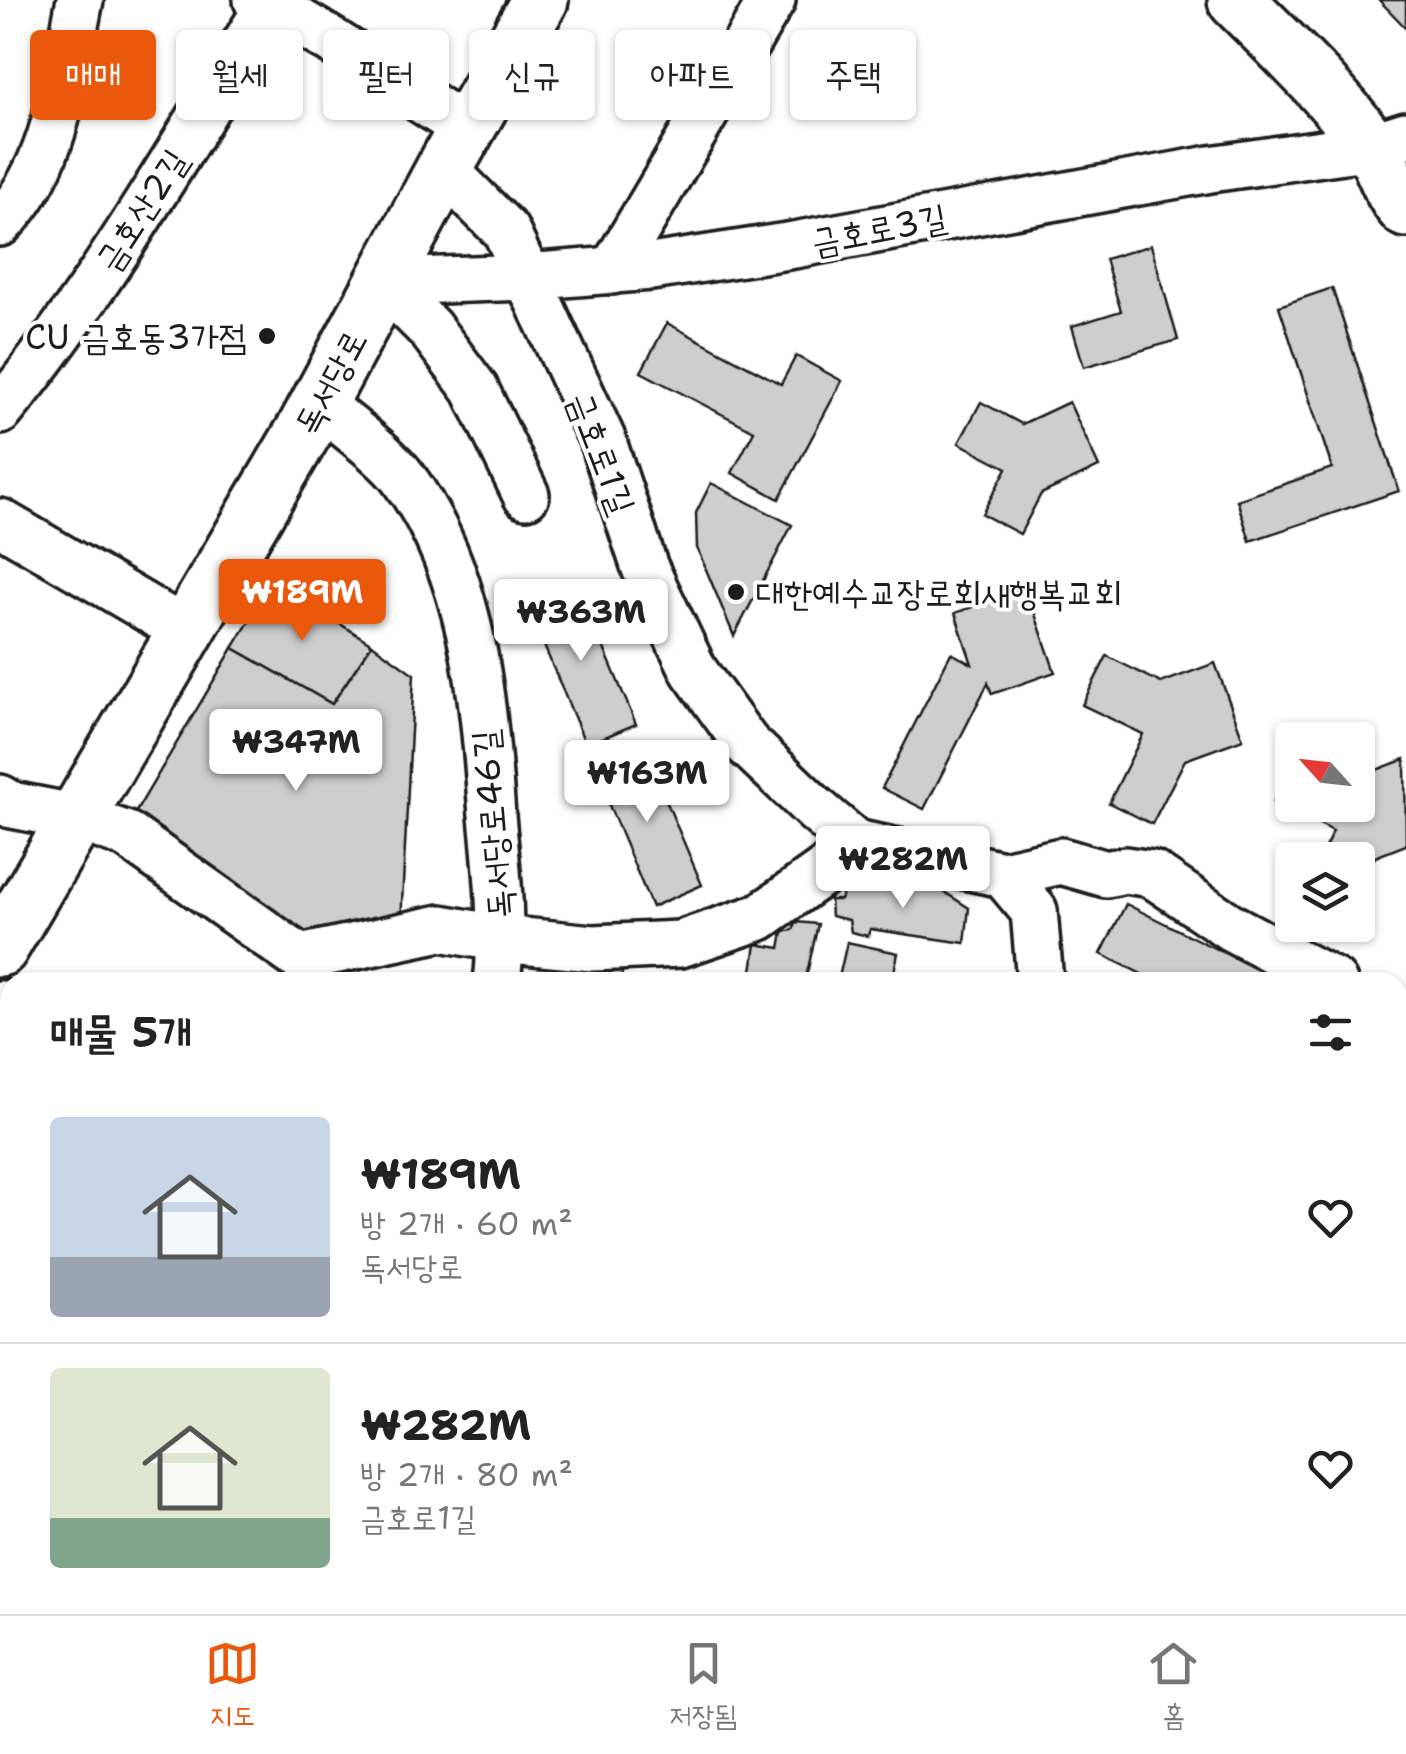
<!DOCTYPE html>
<html lang="ko">
<head>
<meta charset="utf-8">
<style>
  :root { --surface:#fff; --page:#f2f2f2; --text:#222; --muted:#767676; --line:#e0e0e0; --accent:#ea580c }
  body { margin:0; font-family:"Shantell Sans","Poor Story",sans-serif; background:var(--page); color:var(--text); height:100vh; display:flex; flex-direction:column; font-size:38px; white-space:nowrap }
  * { box-sizing:border-box; margin:0 }
  p { font-size:32px; color:var(--muted) }
  .icon { flex:none; width:55px; height:55px; fill:none; stroke:currentColor; stroke-width:2; stroke-linecap:round; stroke-linejoin:round }
  .map { position:relative; flex:1; overflow:hidden }
  .panel { position:absolute; left:0px; top:972px; width:1408px; height:642px; display:flex; flex-direction:column; background:var(--surface); border-radius:30px 30px 0 0; box-shadow:0 2px 8px #0004 }
  .panel>* { flex:none }
  .banner { position:absolute; left:30px; top:30px; width:1348px; height:90px; display:flex; gap:20px }
  .needle { width:65px; rotate:297deg }
  .buttons { position:absolute; left:1275px; top:722px; display:grid; gap:20px }
  .buttons a { display:grid; place-items:center; width:100px; height:100px; border-radius:10px; background:var(--surface); box-shadow:0 2px 8px #0004; font-size:50px }
  .price { position:absolute; translate:-50% -85px; padding:0 22px; border-radius:10px; background:#fff; color:#222; font-size:32px; line-height:65px; filter:drop-shadow(0 2px 5px #0008) }
  .price::after { content:''; position:absolute; left:50%; top:60px; width:30px; height:22px; margin-left:-15px; background:inherit; clip-path:polygon(0 0,100% 0,50% 100%) }
  .price.active { background:var(--accent); color:#fff }
  ul { padding:0; list-style:none }
  li { display:flex; align-items:center; gap:30px; height:250px; padding:0 50px }
  li+li { border-top:2px solid var(--line) }
  li span { display:grid; place-items:center; flex:none; width:280px; height:200px; border-radius:10px; color:#555 }
  li>.icon { margin-inline-start:auto }
  span .icon { width:120px; height:120px; fill:#fffc; stroke-width:1 }
  li b { font-size:42px }
  h2 { display:flex; justify-content:space-between; align-items:center; height:120px; padding:0 50px; font-size:42px }
  .tag { padding:0 35px; border-radius:10px; background:var(--surface); box-shadow:0 2px 8px #0004; font-size:35px; line-height:90px }
  .tag.active { background:var(--accent); color:#fff }
  .dock { display:flex; justify-content:space-around; align-items:center; height:140px; border-top:2px solid var(--line); background:var(--surface); font-size:28px; color:var(--muted) }
  .dock a { display:grid; justify-items:center; gap:5px }
  .dock .active { color:var(--accent) }
  .map>svg:first-child { display:block }
</style>
</head>
<body>
<div class="map">
<svg width="1406" height="1614" viewBox="0 0 1406 1614">
  <rect width="100%" height="100%" fill="#fff"/>
  <filter id="ink" filterUnits="userSpaceOnUse"><feTurbulence type="fractalNoise" baseFrequency=".01" numOctaves="2"/><feDisplacementMap in="SourceGraphic" scale="20" xChannelSelector="R" yChannelSelector="G"/><feConvolveMatrix kernelMatrix="1 2 1 2 8 2 1 2 1" color-interpolation-filters="sRGB"/></filter>
  <g filter="url(#ink)">
    <path fill="#f0f0f0" d="M719,1605h529l-2,9h-496z"/>
    <g fill="#cecece" stroke="#1c1c1c" stroke-width="2.5">
      <path d="M1379,0h27v28z"/>
      <path d="M1151,245l27,95 -94,27 -12,-41 49,-15 -16,-52z"/>
      <path d="M1332,288l67,203 -149,50 -13,-41 95,-32 -53,-162z"/>
      <path d="M667,323l114,61 15,-28 46,25 -63,118 -47,-26 22,-42 -113,-59z"/>
      <path d="M981,402l41,22 47,-22 30,65 -58,27 -21,40 -38,-20 25,-46 -48,-25z"/>
      <path d="M711,483l81,42 -58,111 -37,-88 -1,-35z"/>
      <path d="M273,582l99,62 -40,60 -99,-56z"/>
      <path d="M576,582l60,142 -50,21 -60,-142z"/>
      <path d="M1026,588l29,84 -63,22 -4,-11 -64,126 -42,-21 69,-135 21,11 -17,-51z"/>
      <path d="M372,644l42,30 -13,248 -96,20 -171,-127 99,-167 99,56z"/>
      <path d="M1107,656l54,27 54,-20 28,76 -58,21 -33,64 -43,-21 34,-69 -61,-29z"/>
      <path d="M642,744l60,141 -50,22 -60,-142z"/>
      <path d="M1405,759l1,86 -31,12 -17,35v-32h-39l14,-29 -59,-30 18,-38v42h66v-28z"/>
      <path d="M906,882l35,8 28,18 -4,35 -95,-14 -2,7 -17,-4 -2,-12 -18,-4 -1,-16h10l4,-9 26,-7z"/>
      <path d="M1126,904l156,78h-124l-57,-28z"/>
      <path d="M796,922l22,2 -13,58 -53,-11 4,-27 24,4 3,-16 10,-2z"/>
      <path d="M847,942l51,11 -6,29h-54z"/>
      <path d="M576,961l48,2 -4,19h-73l11,-12z"/>
      <path d="M559,1605h55l-2,9h-30l-23,-6z"/>
      <path d="M1088,1605h79l-4,9h-56z"/>
    </g>
    <g fill="none" stroke-linecap="round" stroke-linejoin="round">
      <g stroke="#1c1c1c" stroke-width="52">
        <g id="minor">
          <path d="M257,0c74,34 139,86 209,128"/>
          <path d="M444,169l62,62 96,208 43,129 49,103 52,72 69,66 40,34 148,31 58,-13 45,13 19,-4 27,4 80,54 102,54"/>
          <path d="M0,223c58,-57 64,-147 80,-223"/>
          <path d="M612,271l160,-271"/>
          <path d="M383,282l143,-5 125,-10 143,-22 416,-76 162,-23 34,-11"/>
          <path d="M383,282l47,47 45,60 51,106"/>
          <path d="M319,403c24,21 68,52 85,76 71,98 79,220 88,336 5,56 12,111 5,167"/>
          <path d="M0,411c100,-121 179,-260 261,-393l6,-18"/>
          <path d="M0,522l186,109"/>
          <path d="M0,798l12,7 67,13 48,17 173,123 141,-30 61,11 91,9 87,-4 80,-27 66,-47 29,-27"/>
          <path d="M1003,874l31,37 6,71"/>
          <path d="M0,1004h10"/>
          <path d="M1398,1020l8,3"/>
          <path d="M0,1201l10,-2"/>
          <path d="M0,1367l10,-2"/>
          <path d="M0,1478l10,-1"/>
          <path d="M1398,1499l8,-16"/>
          <path d="M282,1605l1,9"/>
          <path d="M419,1614l1,-9"/>
          <path d="M514,1614l2,-9"/>
          <path d="M1337,1614l5,-9"/>
        </g>
      </g>
      <g stroke="#1c1c1c" stroke-width="62">
        <g id="major">
          <path d="M1236,0c46,46 93,90 132,142 16,20 20,48 38,67"/>
          <path d="M0,948l305,-519 139,-260 96,-169"/>
          <path d="M0,1239l10,62"/>
          <path d="M58,1605l1,9"/>
        </g>
      </g>
      <use href="#minor" stroke="#fff" stroke-width="45"/>
      <use href="#major" stroke="#fff" stroke-width="55"/>
    </g>
  </g>
  <g fill="#1c1c1c" stroke="#fff" stroke-width="4">
    <circle cx="267" cy="336" r="10"/>
    <circle cx="736" cy="592" r="10"/>
  </g>
  <g text-anchor="middle" dominant-baseline="central" stroke-width="8" stroke-linejoin="round" paint-order="stroke">
    <g font-size="35" fill="#1c1c1c" stroke="#fff">
      <text transform="translate(141 210) rotate(-57)">금호산2길</text>
      <text transform="translate(879 229) rotate(-11)">금호로3길</text>
      <text transform="translate(330 382) rotate(-62)">독서당로</text>
      <text transform="translate(602 453) rotate(69)">금호로1길</text>
      <text transform="translate(492 824) rotate(-95)">독서당로46길</text>
    </g>
    <g font-size="35" fill="#1c1c1c" stroke="#fff" text-anchor="end">
      <text x="247" y="336">CU 금호동3가점</text>
      <text x="756" y="592" text-anchor="start">대한예수교장로회새행복교회</text>
    </g>
  </g>
</svg>
<div class="buttons">
<a><svg class="needle" viewBox="-14 -14 28 28"><path d="M0-13l5 13h-10z" fill="#e53935"/><path d="M0 13l5-13h-10z" fill="#767676"/></svg></a>
<a><svg class="icon" aria-label="layers" viewBox="0 0 24 24"><path d="M12 4l9 5-9 5-9-5zM3 14l9 5 9-5"/></svg></a>
</div>
<b class="price active" style="left:302px;top:644px">₩189M</b>
<b class="price" style="left:581px;top:664px">₩363M</b>
<b class="price" style="left:296px;top:794px">₩347M</b>
<b class="price" style="left:647px;top:825px">₩163M</b>
<b class="price" style="left:903px;top:911px">₩282M</b>
<div class="banner">
<a class="tag active">매매</a>
<a class="tag">월세</a>
<a class="tag">필터</a>
<a class="tag">신규</a>
<a class="tag">아파트</a>
<a class="tag">주택</a>
</div>
<section class="panel">
<h2>매물 5개<svg class="icon" aria-label="filters" viewBox="0 0 24 24"><path d="M4 7h16M4 17h16"/><circle cx="9" cy="7" r="2"/><circle cx="15" cy="17" r="2"/></svg></h2>
<ul>
<li><span style="background:linear-gradient(#c9d6e8 70%,#9aa5b1 0)"><svg class="icon" aria-label="home" viewBox="0 0 24 24"><path d="M3 11l9-7 9 7M6 9v11h12V9"/></svg></span><div><b>₩189M</b><p>방 2개 · 60 m²</p><p>독서당로</p></div><svg class="icon" aria-label="heart" viewBox="0 0 24 24"><path d="M12 20l-8-8c-3-5 5-10 8-4 3-6 11-1 8 4z"/></svg></li>
<li><span style="background:linear-gradient(#dfe7d0 75%,#7fa58c 0)"><svg class="icon" aria-label="home" viewBox="0 0 24 24"><path d="M3 11l9-7 9 7M6 9v11h12V9"/></svg></span><div><b>₩282M</b><p>방 2개 · 80 m²</p><p>금호로1길</p></div><svg class="icon" aria-label="heart" viewBox="0 0 24 24"><path d="M12 20l-8-8c-3-5 5-10 8-4 3-6 11-1 8 4z"/></svg></li>
</ul>
</section>
</div>
<nav class="dock">
<a class="active"><svg class="icon" aria-label="map" viewBox="0 0 24 24"><path d="M3 6l6-2 6 2 6-2v14l-6 2-6-2-6 2zM9 4v14M15 6v14"/></svg>지도</a>
<a><svg class="icon" aria-label="saved" viewBox="0 0 24 24"><path d="M7 4h10v16l-5-4-5 4z"/></svg>저장됨</a>
<a><svg class="icon" aria-label="home" viewBox="0 0 24 24"><path d="M3 11l9-7 9 7M6 9v11h12V9"/></svg>홈</a>
</nav>
</body>
</html>
